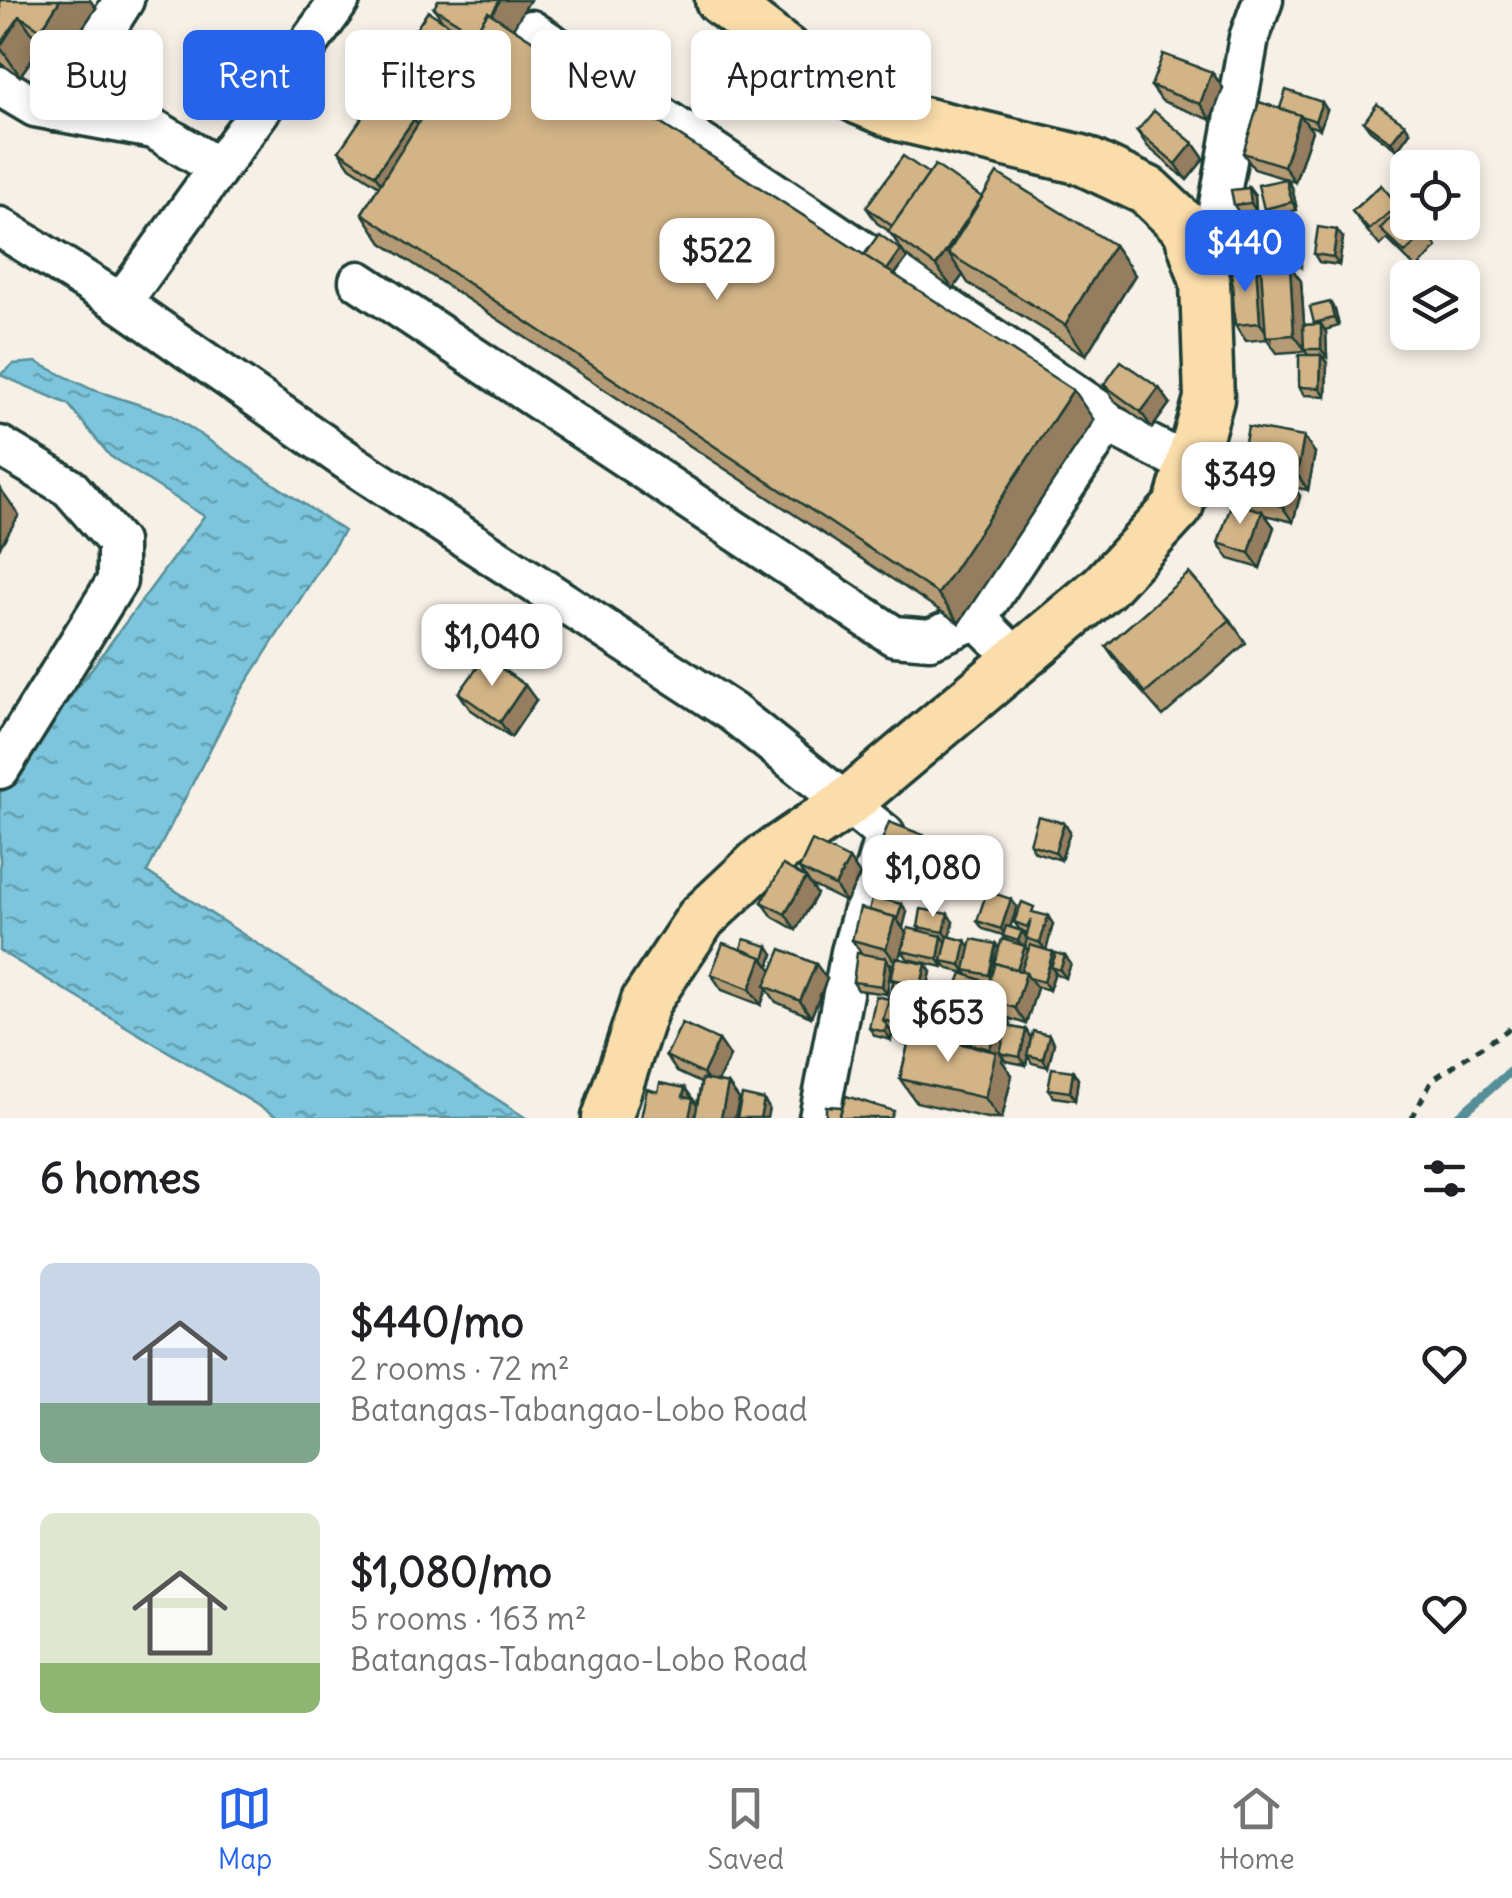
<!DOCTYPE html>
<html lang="en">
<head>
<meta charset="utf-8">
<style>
  :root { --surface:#fff; --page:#f6f6f6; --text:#202124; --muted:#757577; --line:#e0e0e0; --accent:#2563eb }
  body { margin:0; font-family:Delius,sans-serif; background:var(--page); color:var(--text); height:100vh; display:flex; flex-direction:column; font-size:38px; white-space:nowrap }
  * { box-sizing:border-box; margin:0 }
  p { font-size:32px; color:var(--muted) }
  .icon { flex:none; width:55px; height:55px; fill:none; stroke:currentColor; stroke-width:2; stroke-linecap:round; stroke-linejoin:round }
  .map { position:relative; height:1118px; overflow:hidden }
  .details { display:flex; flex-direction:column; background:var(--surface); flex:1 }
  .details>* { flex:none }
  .hud { position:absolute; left:30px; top:30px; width:1000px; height:90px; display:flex; gap:20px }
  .buttons { position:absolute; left:1390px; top:150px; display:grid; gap:20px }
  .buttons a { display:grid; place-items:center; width:90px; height:90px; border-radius:15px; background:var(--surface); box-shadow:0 5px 15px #0003; font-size:50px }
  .price { position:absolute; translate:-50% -85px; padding:0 22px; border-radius:20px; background:#fff; color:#222; font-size:32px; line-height:65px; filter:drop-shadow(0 2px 5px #0008) }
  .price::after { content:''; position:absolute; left:50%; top:60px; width:30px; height:22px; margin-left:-15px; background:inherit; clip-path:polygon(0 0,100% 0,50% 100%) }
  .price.active { background:var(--accent); color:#fff }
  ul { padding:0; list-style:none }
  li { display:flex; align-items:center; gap:30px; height:250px; padding:0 40px }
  li span { display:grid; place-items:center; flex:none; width:280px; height:200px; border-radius:15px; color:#555 }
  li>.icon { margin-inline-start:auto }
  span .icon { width:120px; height:120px; fill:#fffc; stroke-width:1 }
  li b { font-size:42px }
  h2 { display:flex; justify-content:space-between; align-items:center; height:120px; padding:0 40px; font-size:42px }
  .tag { padding:0 35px; border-radius:15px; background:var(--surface); box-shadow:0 5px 15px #0003; font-size:35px; line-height:90px }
  .tag.active { background:var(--accent); color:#fff }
  .tab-bar { display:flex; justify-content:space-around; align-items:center; height:140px; border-top:2px solid var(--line); background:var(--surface); font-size:28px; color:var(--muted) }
  .tab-bar a { display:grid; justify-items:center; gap:5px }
  .tab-bar .active { color:var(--accent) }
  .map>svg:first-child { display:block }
</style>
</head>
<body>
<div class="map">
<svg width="1512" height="1118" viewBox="0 0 1512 1118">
  <defs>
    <pattern id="water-ripples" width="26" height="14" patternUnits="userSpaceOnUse" patternTransform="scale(2.5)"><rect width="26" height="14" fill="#7bc5dc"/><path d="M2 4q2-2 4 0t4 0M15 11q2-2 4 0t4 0" fill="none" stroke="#64a1b3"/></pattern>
  </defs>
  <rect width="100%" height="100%" fill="#f6f0e7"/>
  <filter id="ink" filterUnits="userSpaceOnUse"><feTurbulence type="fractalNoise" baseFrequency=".01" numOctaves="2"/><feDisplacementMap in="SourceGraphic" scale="20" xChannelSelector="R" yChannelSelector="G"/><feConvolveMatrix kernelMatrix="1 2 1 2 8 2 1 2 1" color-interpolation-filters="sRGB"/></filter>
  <g filter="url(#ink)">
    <path fill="url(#water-ripples)" stroke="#568f99" stroke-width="2.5" d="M36,362l55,27 80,26 173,116 -107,166 -90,175 379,246h-247l-279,-167v-158l204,-277 -94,-60 -42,-52 -68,-29 13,-11z"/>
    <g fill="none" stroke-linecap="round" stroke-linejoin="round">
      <path stroke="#568f99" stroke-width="9" d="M1457,1118l55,-48"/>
      <g stroke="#1f3d34" stroke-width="45">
        <g id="minor">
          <path d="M531,30l342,228"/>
          <path d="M0,86l35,21 119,22 63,38"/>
          <path d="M54,111l70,-111"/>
          <path d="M0,227l121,76 234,163 377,246 153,122 -34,118 -32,166"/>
          <path d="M896,273l204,138 7,12 -130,196"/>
          <path d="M359,281l535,355 36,3 47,-20 43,43"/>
          <path d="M1205,282l44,-244 14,-38"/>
          <path d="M121,303l219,-303"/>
          <path d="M1107,423l85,43"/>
          <path d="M0,446l70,42 47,54v39l-117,188"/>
        </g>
      </g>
      <g stroke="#1f3d34" stroke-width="55">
        <path id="major" d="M607,1118l39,-117 55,-83 62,-58 84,-57 257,-216 74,-80 31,-108 -4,-117 -18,-54 -39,-37 -66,-31 -180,-43 -42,-17 -38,-21 -102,-79"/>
      </g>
      <path stroke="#1f3d34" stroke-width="5" stroke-dasharray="8 8" stroke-linecap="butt" d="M1412,1118l20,-38 80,-53"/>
      <use href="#minor" stroke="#fff" stroke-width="38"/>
      <use href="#major" stroke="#fbddab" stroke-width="48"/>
    </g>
    <g fill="#b59b74" stroke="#1f3d34" stroke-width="2.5">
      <path d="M0,0l96,8 -35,52 -20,-14 -21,30 -20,-13z"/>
      <path d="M434,8l79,21 351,226 37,-5 6,8 -12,17 199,145 -135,203 -577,-380 -20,-30 17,-27 -29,-19 -11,-16 79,-27 4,-7 -22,-15 -17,-23 59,-59z"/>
      <path d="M1212,72l11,16 -12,32 -49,-19 -11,-15z"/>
      <path d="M1280,108l47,2 -7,19 -13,-4 5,6 -17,51 -8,-3 5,8 5,23 -28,7 -5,-8 22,-30 -32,-10 -11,-16z"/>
      <path d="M1364,122l46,10 -13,18 -27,-20z"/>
      <path d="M1137,131l56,12 11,16 -17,21 -39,-33z"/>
      <path d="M929,174l53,23 132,48 21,30 -49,80 -118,-72 -5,-8 -10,14 -48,-34 -16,-24 -12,-8 -11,-16z"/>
      <path d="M1381,185l19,23 26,24 11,15 -20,22 -30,-30 -7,7 -17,-20 -11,-15z"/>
      <path d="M1249,188l6,8 1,15 -17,2 -5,-8z"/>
      <path d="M1300,232l1,34h-11l11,15 3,44h11l-1,-2 21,-13 4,16 -14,4 1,2 1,25h-4l4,6 -1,33 -22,-1 -5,-8 9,-32 -3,-4 -28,2 -10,-14 -21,2 -11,-16 43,-58 -5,-8z"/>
      <path d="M1343,238l-4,27 -20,-3 -5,-8z"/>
      <path d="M1104,385l55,3 11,15 -18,25 -37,-27z"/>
      <path d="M1304,437l11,16 -7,37 -15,-3 7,9 -7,26 -28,-7 9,12 -14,41 -31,-9 -11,-16 22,-39 -7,-10 13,-24 -5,-7z"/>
      <path d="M1230,620l16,23 -83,73 -41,-47 -16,-23z"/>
      <path d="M459,693l77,7 -25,37 -41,-28z"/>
      <path d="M1064,823l6,8 -9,29 -26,-8 -5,-8z"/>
      <path d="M947,844l11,16 -16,41 -58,-21 -11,-16z"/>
      <path d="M799,869l61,6 -14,27 -35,-17 6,9 -21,36 -23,-13 -11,-15 43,-25z"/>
      <path d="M1017,907l-7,20 12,4 4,6 1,-4 -7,-3 -6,-8 25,-8 14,10 -7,26 7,2 18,12 -5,14 -9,-3 -2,-3 -6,18 -14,-4 2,2 -11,36 -18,-6 3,6 -1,3 16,3 5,8 23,5 -6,24 -16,-4 -4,-7 -2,9 -20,-4 -3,-4 -1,4 10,14 -10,43h-15l-71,-16 -16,-23 9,-39 -15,-4 -2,-3 -1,7 -16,-4 -6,-8 20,-29 4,-17 -2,-3 3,-15 -5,-1 2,3 -4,28 -29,-4 -5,-8 9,-28 -10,-14 17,-30 38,2 -5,16 4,5 -7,26 32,13 -4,17 10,2 10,14 9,-9 -2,-2 15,-18 -3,-4v1l-18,-4 -4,-5 -1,3 -35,-8 -6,-8 19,-20 -3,-4 35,-5 -3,15 16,4 4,5 26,-2 3,4 6,-8 -2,-5 -20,-6 -6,-8z"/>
      <path d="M741,949l32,5 -4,13 3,4 55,8 -16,38 -35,-15 -9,-13 -6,16 -39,-15 -11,-16z"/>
      <path d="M719,1040l11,16 -12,26 10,2 11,15 -4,19h-94l51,-19 5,5 4,-21 -24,-11 -11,-16z"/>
      <path d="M1073,1071l5,8 -3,21 -21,-3 -6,-8z"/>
    </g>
    <g fill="#947e5e" stroke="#1f3d34" stroke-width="2.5">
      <path d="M60,0h30l6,8 -35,52 -20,-30z"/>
      <path d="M500,0h30l-35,58 -16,-23z"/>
      <path d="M20,16l21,30 -21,30 -20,-29z"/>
      <path d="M1212,72l11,16 -12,32 -11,-16z"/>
      <path d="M1322,102l5,8 -7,19 -5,-8z"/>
      <path d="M1300,115l12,16 -17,51 -11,-16z"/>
      <path d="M414,119l11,15 -39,57 -11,-16z"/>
      <path d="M1405,124l5,8 -13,18 -6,-8z"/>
      <path d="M1193,143l11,16 -17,21 -11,-16z"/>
      <path d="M1286,179l6,8 5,23 -5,-8z"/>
      <path d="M1249,188l6,8 1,15 -5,-8z"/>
      <path d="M984,199l-36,54 15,22 -10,14 -17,-23z"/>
      <path d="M1294,224l6,8 1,34 -5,-8z"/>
      <path d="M1337,230l6,8 -4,27 -6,-8z"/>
      <path d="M1114,245l21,30 -49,80 -21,-30z"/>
      <path d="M901,250l6,8 -20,27 -5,-8z"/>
      <path d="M1256,265l11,16 4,58 -11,-16z"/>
      <path d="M1290,266l11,15 5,70 -12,-16z"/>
      <path d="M1330,302l5,8 4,16 -5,-8z"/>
      <path d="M1321,324l5,8 1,25 -6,-8z"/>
      <path d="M1321,355l6,8 -1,33 -6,-8z"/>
      <path d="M1159,388l11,15 -18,25 -11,-16z"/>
      <path d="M1073,390l21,30 -135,203 -21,-29z"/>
      <path d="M1304,437l11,16 -7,37 -11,-16z"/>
      <path d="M1289,480l11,16 -7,26 -11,-16z"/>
      <path d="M0,488l19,27 -19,32z"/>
      <path d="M1262,511l12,16 -14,41 -11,-15z"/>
      <path d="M525,685l11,15 -25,37 -11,-15z"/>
      <path d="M1064,823l6,8 -9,29 -6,-8z"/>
      <path d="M947,844l11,16 -16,41 -11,-15z"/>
      <path d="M849,859l11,16 -14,27 -11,-16z"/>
      <path d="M806,878l11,16 -21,36 -11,-16z"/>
      <path d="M1011,899l6,8 -10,30 -6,-8z"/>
      <path d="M902,904l5,8 -4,16 -6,-8z"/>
      <path d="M948,914l5,8 -3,18 -6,-8z"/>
      <path d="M1048,916l5,8 -7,27 -6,-8z"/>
      <path d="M895,917l11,16 -9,32 -11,-16z"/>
      <path d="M1022,931l5,8 -2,7 5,8 -6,22 -8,-3 8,-24 -6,-8z"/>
      <path d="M942,936l6,8 -6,17 2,3 -1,3 -5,-8z"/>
      <path d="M966,941l6,8 -6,24 -5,-8z"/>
      <path d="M996,944l5,8 -6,31 -6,-8z"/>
      <path d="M768,946l5,8 -4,13 -5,-8z"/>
      <path d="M1053,952l6,8 -8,7 4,5 -6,18 -5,-8z"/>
      <path d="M1065,956l6,8 -5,14 -6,-8z"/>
      <path d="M762,957l12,16 -9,13 2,3 -6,16 -11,-16z"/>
      <path d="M886,958l5,8 -4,28 -5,-8z"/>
      <path d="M816,964l11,15 -16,38 -11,-16z"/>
      <path d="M926,964l5,8 -5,21 -5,-8z"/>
      <path d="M1026,973l11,15 -11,36 -11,-16z"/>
      <path d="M937,991l11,16 -10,40 -11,-16z"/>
      <path d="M1000,1008l11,16 -7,30 -4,-1 3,4 -1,4 10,14 -10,43h-3l-14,-20 5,-49z"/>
      <path d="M887,1025l5,8 -1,7 -6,-8z"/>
      <path d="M1026,1030l5,8 -5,27 -6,-8z"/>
      <path d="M1049,1035l5,8 -6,24 -5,-8z"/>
      <path d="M719,1040l11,16 -16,33 -11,-15z"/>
      <path d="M1073,1071l5,8 -3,21 -5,-8z"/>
      <path d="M728,1084l11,15 -4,19h-14z"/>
      <path d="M685,1088l19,27v3h-15l-6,-21z"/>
      <path d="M764,1100l5,8 -2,10h-7z"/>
    </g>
    <g fill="#d3b487" stroke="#1f3d34" stroke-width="2.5">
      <path d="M0,0h60l-19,30 -21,-14 -20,29z"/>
      <path d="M438,0h62l-9,15 -3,-3 -13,21 -41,-25z"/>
      <path d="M428,11l43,28 -43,68 -45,-28z"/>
      <path d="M488,12l585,378 -135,204 -576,-381z"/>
      <path d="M1163,54l49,18 -12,32 -49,-18z"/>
      <path d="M1286,90l36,12 -7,19 -35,-13z"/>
      <path d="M378,94l36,25 -39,56 -36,-24z"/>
      <path d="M1259,102l41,13 -16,51 -41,-13z"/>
      <path d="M1377,104l28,20 -14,18 -27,-20z"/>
      <path d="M1154,111l39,32 -17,21 -39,-33z"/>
      <path d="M903,156l26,18 -37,52 -26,-19z"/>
      <path d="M1407,164l5,4h-4v23l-14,-12z"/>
      <path d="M935,165l47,32 -46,69 -48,-34z"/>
      <path d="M997,173l117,72 -49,80 -117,-72z"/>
      <path d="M1286,179l6,23 -28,7 -6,-24z"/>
      <path d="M1381,185l17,20 -29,25 -17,-19z"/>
      <path d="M1249,188l2,15 -17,2 -3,-15z"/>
      <path d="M1400,208l8,6v8h8l10,10 -21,21 -25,-24z"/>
      <path d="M1294,224l2,34 -23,1 -2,-34z"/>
      <path d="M1318,227l19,3 -4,27 -19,-3z"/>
      <path d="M879,234l22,16 -14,20 -23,-15z"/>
      <path d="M1256,265l4,58 -25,2 -4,-59z"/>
      <path d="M1290,266l4,69 -28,2 -5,-69z"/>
      <path d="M1330,302l4,16 -20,5 -4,-16z"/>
      <path d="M1321,324v25h-17l-1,-24z"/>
      <path d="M1299,355h22l-1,33 -21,-1z"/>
      <path d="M1121,361l38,27 -18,24 -37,-27z"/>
      <path d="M1248,427l56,10 -7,37 -56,-11z"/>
      <path d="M1239,468l50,12 -7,26 -49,-12z"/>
      <path d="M1232,502l30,9 -13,42 -31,-10z"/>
      <path d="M1189,573l41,47 -84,73 -40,-47z"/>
      <path d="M485,657l40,28 -25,37 -41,-29z"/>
      <path d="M1038,816l26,7 -9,29 -25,-8z"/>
      <path d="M889,822l58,22 -16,42 -58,-22z"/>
      <path d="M812,841l37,18 -14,27 -36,-17z"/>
      <path d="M783,865l23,13 -21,36 -23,-12z"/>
      <path d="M987,891l24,8 -10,30 -24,-8z"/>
      <path d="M873,897l29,7 -5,16 -2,-3 -26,-7z"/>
      <path d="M1022,902l12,5 -2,5 16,4 -8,27 -14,-5 5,-19 -4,8 -13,-5z"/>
      <path d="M860,908l35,9 -9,32 -34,-9z"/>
      <path d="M921,909l27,5 -4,18 -26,-5z"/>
      <path d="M1006,926l16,5 -4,10 -15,-5z"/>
      <path d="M908,928l34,8 -4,23 -36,-8z"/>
      <path d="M948,936l18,5 -5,24 -19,-4z"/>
      <path d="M744,939l24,7 -4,13 -23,-10z"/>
      <path d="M972,939l24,5 -7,31 -24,-5z"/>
      <path d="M1002,939l23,7 -8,24 -22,-7 -2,3z"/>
      <path d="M723,943l39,14 -12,32 -39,-15z"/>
      <path d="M1030,945l23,7 -9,30 -15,-4 -3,-5 -5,-2z"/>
      <path d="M781,949l35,15 -16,37 -35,-15z"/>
      <path d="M857,953l29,5 -4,28 -29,-4z"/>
      <path d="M1056,953l9,3 -5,14 -9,-3z"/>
      <path d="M896,958l30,6 -5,21 -30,-6z"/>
      <path d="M995,963l31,10 -11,35 -31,-9z"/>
      <path d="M962,973l27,10 -5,16 2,2 -1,3 -31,-10z"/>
      <path d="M894,980l43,11 -10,40 -44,-11z"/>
      <path d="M950,995l50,13 -10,41 -51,-13z"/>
      <path d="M876,996l13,3 -6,21 4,5 -2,7 -16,-4z"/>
      <path d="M682,1023l37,17 -16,34 -37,-18z"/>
      <path d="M1007,1026l19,4 -6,27 -20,-4z"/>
      <path d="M1033,1031l16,4 -6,24 -16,-4z"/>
      <path d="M911,1032l85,20 -11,46 -85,-19z"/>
      <path d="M1052,1068l21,3 -3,21 -22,-3z"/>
      <path d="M702,1079l26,5 -7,34h-26z"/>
      <path d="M660,1083l25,5 -2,9 10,2 -4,19h-48l6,-29 11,3z"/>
      <path d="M742,1095l22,5 -4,18h-23z"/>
      <path d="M846,1096l48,15 -3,7h-52z"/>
      <path d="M826,1106l16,1 -3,11h-13z"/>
    </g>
  </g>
</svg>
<div class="buttons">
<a><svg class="icon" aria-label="locate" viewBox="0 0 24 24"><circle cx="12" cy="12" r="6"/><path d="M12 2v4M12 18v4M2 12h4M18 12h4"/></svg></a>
<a><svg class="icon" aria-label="layers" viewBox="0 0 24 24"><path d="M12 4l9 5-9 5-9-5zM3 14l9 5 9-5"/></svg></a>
</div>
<b class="price active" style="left:1245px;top:295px">$440</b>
<b class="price" style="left:717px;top:303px">$522</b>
<b class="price" style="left:1240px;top:527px">$349</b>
<b class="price" style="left:492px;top:689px">$1,040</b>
<b class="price" style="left:933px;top:920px">$1,080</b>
<b class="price" style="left:948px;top:1065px">$653</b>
<div class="hud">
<a class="tag">Buy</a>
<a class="tag active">Rent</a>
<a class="tag">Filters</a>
<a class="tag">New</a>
<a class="tag">Apartment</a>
</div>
</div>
<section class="details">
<h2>6 homes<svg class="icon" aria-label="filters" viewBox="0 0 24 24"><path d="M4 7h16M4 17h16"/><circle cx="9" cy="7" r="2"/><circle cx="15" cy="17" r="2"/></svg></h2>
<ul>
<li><span style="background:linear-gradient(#c9d6e8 70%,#7fa58c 0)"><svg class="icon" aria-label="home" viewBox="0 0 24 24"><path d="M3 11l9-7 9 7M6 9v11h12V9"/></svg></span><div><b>$440/mo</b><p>2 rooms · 72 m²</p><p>Batangas-Tabangao-Lobo Road</p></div><svg class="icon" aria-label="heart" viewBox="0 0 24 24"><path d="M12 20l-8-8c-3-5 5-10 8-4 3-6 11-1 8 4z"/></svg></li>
<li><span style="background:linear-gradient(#dfe7d0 75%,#8fb573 0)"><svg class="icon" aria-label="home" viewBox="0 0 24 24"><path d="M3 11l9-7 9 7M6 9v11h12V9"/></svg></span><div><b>$1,080/mo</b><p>5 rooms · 163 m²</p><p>Batangas-Tabangao-Lobo Road</p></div><svg class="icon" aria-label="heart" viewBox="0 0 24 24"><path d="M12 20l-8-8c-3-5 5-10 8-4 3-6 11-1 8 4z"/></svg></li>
</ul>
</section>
<nav class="tab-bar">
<a class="active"><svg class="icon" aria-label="map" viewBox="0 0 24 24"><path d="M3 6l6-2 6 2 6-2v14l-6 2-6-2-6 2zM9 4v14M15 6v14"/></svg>Map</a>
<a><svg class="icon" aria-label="saved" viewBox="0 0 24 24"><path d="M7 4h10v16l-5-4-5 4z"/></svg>Saved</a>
<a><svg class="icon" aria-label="home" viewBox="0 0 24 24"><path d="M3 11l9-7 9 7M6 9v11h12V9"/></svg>Home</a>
</nav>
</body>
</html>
